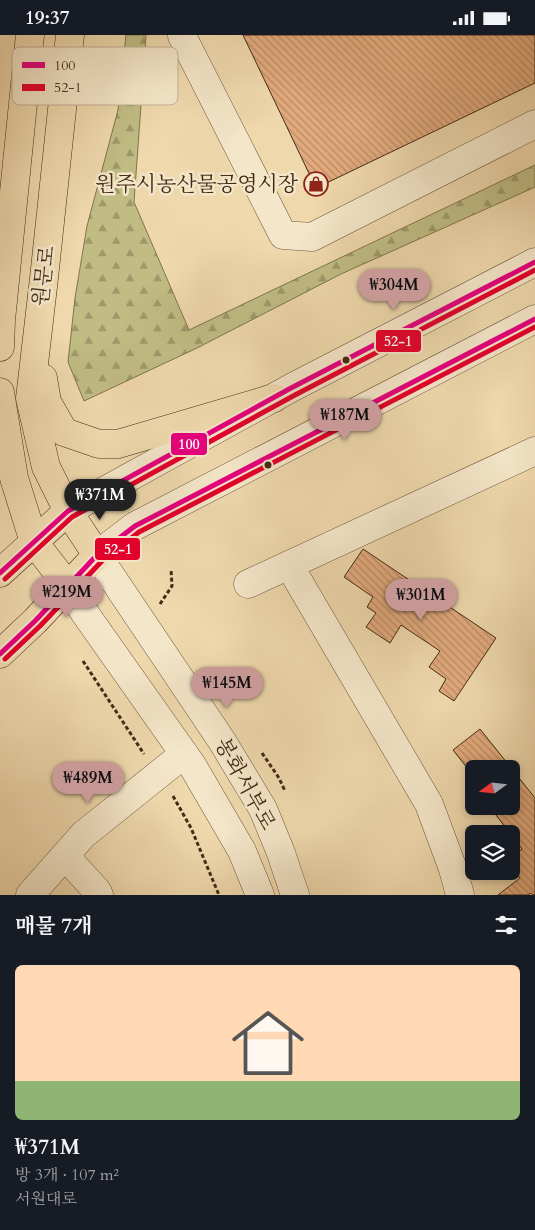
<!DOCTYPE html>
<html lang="ko">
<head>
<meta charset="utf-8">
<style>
  :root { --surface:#171b24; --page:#20242c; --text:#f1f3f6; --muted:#9ea1a6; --line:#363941; --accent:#c59692 }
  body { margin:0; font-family:Cardo,"Noto Serif KR",serif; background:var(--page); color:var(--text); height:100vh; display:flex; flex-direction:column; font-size:19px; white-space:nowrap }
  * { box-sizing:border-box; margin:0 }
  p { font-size:16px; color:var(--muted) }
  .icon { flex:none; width:28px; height:28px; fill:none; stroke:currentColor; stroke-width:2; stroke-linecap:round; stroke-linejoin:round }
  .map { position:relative; height:860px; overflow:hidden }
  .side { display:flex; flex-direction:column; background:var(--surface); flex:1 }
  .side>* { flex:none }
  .needle { width:32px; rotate:255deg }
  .fabs { position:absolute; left:465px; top:725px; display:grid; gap:10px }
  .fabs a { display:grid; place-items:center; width:55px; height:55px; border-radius:8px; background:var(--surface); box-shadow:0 2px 8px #0003; font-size:25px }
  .price { position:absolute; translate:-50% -42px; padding:0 11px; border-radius:18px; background:var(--accent); color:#111; font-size:16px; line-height:32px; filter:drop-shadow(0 1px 2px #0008) }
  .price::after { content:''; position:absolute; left:50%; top:30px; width:15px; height:11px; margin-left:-8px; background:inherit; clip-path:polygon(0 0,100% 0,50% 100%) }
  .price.selected { background:#222; color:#fff }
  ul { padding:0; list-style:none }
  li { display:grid; align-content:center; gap:10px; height:265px; padding:0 15px }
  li+li { border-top:1px solid var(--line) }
  li span { display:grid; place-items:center; height:155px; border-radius:8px; color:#555 }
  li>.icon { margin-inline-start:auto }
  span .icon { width:90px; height:90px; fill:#fffc; stroke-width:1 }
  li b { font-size:21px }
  h2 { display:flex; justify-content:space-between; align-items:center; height:60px; padding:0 15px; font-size:21px }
  .status { display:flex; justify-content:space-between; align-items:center; height:35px; padding:0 25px; background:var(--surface); direction:ltr }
  .status svg { height:14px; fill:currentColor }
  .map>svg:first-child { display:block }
</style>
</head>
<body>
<div class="status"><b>19:37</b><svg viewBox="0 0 49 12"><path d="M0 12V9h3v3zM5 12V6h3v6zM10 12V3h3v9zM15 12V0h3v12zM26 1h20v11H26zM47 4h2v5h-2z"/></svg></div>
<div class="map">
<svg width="535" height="860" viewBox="0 0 535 860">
  <defs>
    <pattern id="forest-firs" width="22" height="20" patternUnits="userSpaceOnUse" patternTransform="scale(1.25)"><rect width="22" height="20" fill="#c0bc84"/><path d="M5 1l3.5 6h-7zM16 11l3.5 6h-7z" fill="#9e996b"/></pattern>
    <pattern id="building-back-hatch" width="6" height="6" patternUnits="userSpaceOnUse" patternTransform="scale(1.25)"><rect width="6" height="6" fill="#e2aa7d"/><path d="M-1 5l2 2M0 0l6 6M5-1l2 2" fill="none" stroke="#b98b65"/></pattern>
  </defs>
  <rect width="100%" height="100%" fill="#eed8ac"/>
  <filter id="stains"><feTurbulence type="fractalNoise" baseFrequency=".004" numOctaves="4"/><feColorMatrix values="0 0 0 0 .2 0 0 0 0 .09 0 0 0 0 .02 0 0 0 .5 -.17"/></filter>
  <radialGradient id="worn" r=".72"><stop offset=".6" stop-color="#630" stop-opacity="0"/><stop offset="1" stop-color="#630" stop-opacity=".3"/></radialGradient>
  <path fill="url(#forest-firs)" stroke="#82734d" d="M126,0h20l-12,167 55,128 346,-165v22l-194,87 -144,74 -113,53 -16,-39 7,-64 12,-72 31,-116z"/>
  <g fill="url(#building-back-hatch)" stroke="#442a16">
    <path d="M243,0h292v48l-219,105z"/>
    <path d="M363,514l133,89 -42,63 -15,-10 7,-12 -17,-12 11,-16 -39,-26 -11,18 -24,-16 10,-14 -9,-6 6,-10 -29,-20z"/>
    <path d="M480,694l55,69v97h-2l-2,-2 -3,2h-30l22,-17 -9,-11v-9l11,-9 -33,-43h22v-37h-43l-15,-19z"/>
  </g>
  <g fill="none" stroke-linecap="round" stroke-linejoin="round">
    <g stroke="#6e563c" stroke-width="29">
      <g id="minor">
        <path d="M182,0v1l101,199 29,2 223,-113"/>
        <path d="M68,476l223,-123 244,-126"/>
        <path d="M289,530l140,239 24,65 7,26"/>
        <path d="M248,549l287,-133"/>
        <path d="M68,551l16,26 108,153 50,86 18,44"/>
        <path d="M65,821l32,35 2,4"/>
        <path d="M30,860l53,-60 101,-81"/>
        <path d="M295,860l-14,-42 -18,-44 -41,-68 -125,-186 38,-29 400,-207"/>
      </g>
    </g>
    <g stroke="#442a16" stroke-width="29">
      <g id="major">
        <path d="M0,312l1,-27 29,-285"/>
        <path d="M43,343l4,24 17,30 35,12h19l156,-46"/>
        <path d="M0,357l14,86 20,64 34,44"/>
        <path d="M0,538l68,-62"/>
        <path d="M0,619l35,-33 62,-66 -29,-44 -22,-44 -16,-69 14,-120 26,-243"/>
      </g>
    </g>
    <g stroke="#442a16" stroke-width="3" stroke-dasharray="4 2.5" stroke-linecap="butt">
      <path d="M160,569l12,-18 -1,-17"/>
      <path d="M83,626l61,93"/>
      <path d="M262,718l17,25 6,13"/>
      <path d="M173,761l18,32 28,67"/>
    </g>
    <use href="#minor" stroke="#f4e6c9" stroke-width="28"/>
    <use href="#major" stroke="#eed8ac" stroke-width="28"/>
    <g stroke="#f4e6c9" stroke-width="9">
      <g id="bus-1">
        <path d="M0,538l68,-62 223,-123 244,-126"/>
        <path d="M0,619l35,-33 62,-66 38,-29 400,-207"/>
      </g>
    </g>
    <g stroke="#f4e6c9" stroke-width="9">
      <g id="bus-2">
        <path d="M5,544l67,-62 223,-122 240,-125"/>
        <path d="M5,624l35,-33 62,-65 37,-29 396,-205"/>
      </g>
    </g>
    <use href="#bus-1" stroke="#e5007d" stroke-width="5"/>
    <use href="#bus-2" stroke="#e4002b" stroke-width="5"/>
  </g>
  <defs>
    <g id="shop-ring" transform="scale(1.25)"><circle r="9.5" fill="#f4e6c9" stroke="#8f2418" stroke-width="1.5"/><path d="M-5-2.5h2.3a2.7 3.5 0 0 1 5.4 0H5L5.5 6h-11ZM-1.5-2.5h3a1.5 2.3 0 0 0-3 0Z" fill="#8f2418"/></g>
  </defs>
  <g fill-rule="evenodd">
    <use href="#shop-ring" x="316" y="149"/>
  </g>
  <g fill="#442a16" stroke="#f4e6c9" stroke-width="2">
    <circle cx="346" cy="325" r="4.5"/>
    <circle cx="268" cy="430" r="4.5"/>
  </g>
  <g text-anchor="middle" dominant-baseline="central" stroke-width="5" stroke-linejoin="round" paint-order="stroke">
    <g font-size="21" fill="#442a16" stroke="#f4e6c9" text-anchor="end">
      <text x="298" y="149">원주시농산물공영시장</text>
    </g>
    <g font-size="21" fill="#442a16" stroke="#f4e6c9">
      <text transform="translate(44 241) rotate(-83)">원문로</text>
      <text transform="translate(245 749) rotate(61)">봉화서부로</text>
    </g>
  </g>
  <rect x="12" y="12" width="166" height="58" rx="8" fill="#f4e6c9" stroke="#bfae93" stroke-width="1"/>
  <rect x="22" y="27" width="23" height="6" fill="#e5007d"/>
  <rect x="22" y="49" width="23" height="7" fill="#e4002b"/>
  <g font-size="14" fill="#442a16">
    <text x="54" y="35">100</text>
    <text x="54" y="57">52-1</text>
  </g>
  <g stroke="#f4e6c9" stroke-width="2">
    <rect x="375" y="294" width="47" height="24" rx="5" fill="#e4002b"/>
    <rect x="170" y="397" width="38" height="24" rx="5" fill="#e5007d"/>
    <rect x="94" y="502" width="47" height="24" rx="5" fill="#e4002b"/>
  </g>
  <g font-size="14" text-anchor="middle" font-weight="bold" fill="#fff">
    <text x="398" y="311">52-1</text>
    <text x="189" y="414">100</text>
    <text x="118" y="519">52-1</text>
  </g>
  <rect width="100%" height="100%" filter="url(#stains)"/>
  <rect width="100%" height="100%" fill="url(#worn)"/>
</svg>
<div class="fabs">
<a><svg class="needle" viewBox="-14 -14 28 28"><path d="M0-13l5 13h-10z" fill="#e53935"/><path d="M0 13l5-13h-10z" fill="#9ea1a6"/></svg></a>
<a><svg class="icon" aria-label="layers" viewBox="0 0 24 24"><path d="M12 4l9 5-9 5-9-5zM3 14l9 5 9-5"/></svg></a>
</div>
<b class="price" style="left:394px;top:276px">₩304M</b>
<b class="price" style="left:345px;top:406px">₩187M</b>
<b class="price selected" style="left:100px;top:486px">₩371M</b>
<b class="price" style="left:67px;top:583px">₩219M</b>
<b class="price" style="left:421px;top:586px">₩301M</b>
<b class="price" style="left:227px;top:674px">₩145M</b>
<b class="price" style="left:88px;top:769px">₩489M</b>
</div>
<section class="side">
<h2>매물 7개<svg class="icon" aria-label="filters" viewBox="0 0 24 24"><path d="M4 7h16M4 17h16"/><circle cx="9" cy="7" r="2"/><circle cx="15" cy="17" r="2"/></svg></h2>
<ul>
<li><span style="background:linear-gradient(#ffd9b3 75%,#8fb573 0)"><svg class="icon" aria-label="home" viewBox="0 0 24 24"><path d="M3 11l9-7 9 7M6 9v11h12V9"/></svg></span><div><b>₩371M</b><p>방 3개 · 107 m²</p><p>서원대로</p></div></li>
</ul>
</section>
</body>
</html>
